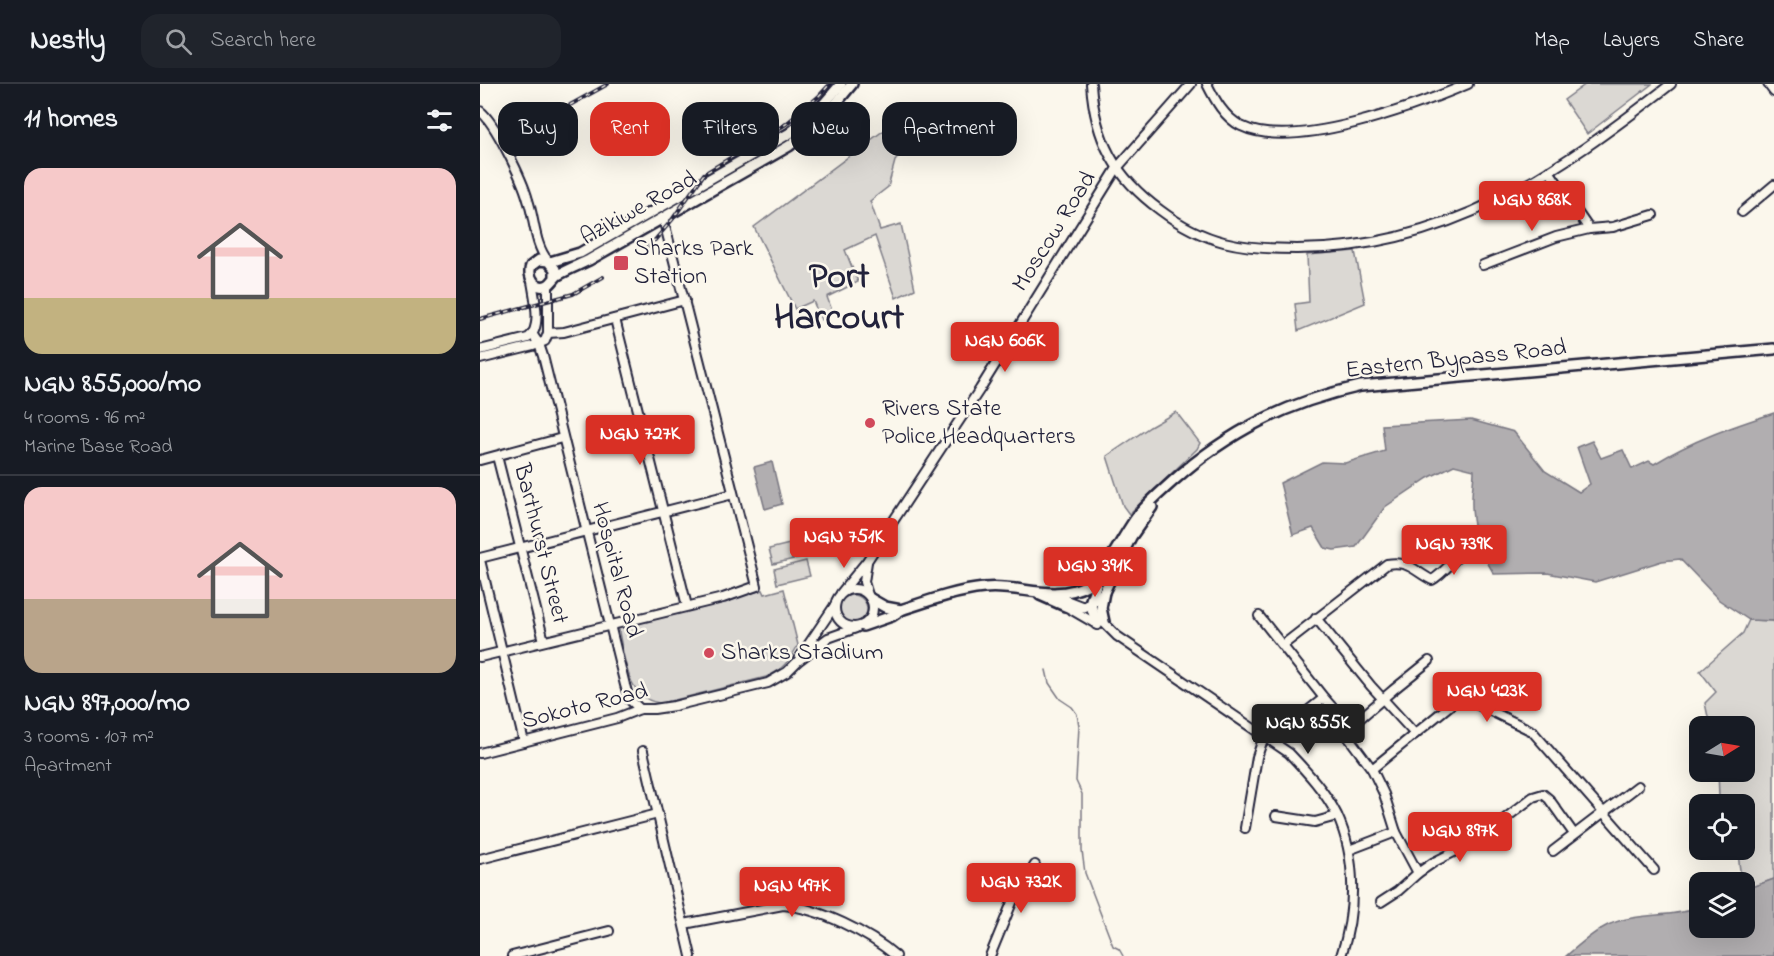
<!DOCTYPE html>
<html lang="en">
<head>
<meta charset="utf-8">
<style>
  :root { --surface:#171b24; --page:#20242c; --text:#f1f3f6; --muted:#9ea1a6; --line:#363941; --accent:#d93025 }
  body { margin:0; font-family:"Indie Flower",sans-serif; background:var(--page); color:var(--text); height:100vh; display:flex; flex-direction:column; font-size:22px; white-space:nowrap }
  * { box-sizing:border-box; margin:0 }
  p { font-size:20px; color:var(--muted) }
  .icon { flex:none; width:33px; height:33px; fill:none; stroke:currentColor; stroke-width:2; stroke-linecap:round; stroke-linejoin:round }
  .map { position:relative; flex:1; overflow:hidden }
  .side { display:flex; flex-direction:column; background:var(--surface); width:480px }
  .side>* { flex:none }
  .hud { position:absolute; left:18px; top:18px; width:570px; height:54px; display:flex; gap:12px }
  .needle { width:39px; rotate:79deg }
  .controls { position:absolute; left:1209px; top:632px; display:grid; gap:12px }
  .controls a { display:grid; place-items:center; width:66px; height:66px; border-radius:12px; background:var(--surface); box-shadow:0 6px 24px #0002; font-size:30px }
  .price { position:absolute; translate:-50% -51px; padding:0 14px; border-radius:6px; background:var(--accent); color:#fff; font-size:20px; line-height:39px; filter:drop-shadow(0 2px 3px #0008) }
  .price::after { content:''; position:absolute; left:50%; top:36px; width:18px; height:14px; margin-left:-9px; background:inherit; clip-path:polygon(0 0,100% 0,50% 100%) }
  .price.active { background:#222; color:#fff }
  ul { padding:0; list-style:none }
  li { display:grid; align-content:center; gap:12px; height:318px; padding:0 24px }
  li+li { border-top:2px solid var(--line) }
  li span { display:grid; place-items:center; height:186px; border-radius:18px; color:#555 }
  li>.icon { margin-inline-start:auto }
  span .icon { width:108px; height:108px; fill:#fffc; stroke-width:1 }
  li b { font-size:26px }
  h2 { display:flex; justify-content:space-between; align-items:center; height:72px; padding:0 24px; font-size:26px }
  .pill { padding:0 21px; border-radius:18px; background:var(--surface); box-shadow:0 6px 24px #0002; font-size:21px; line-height:54px }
  .pill.active { background:var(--accent); color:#fff }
  header { display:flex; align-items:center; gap:36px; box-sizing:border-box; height:84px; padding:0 30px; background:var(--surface); border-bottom:2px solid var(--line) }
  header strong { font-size:28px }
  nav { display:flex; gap:33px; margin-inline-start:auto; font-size:21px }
  .search { width:420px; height:54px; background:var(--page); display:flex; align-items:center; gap:15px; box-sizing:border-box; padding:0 21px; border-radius:18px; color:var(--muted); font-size:22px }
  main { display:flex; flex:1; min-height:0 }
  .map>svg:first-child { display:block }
</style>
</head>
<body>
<header>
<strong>Nestly</strong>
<div class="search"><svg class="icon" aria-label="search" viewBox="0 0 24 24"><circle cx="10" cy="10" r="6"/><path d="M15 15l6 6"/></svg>Search here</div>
<nav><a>Map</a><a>Layers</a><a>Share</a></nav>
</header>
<main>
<section class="side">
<h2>11 homes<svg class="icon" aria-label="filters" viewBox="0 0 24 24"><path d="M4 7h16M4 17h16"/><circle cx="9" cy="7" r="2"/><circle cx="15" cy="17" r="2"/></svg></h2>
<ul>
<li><span style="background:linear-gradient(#f6c9c9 70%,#c2b280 0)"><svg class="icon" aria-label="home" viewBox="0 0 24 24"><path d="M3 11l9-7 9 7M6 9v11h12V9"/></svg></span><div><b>NGN 855,000/mo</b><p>4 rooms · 96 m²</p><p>Marine Base Road</p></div></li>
<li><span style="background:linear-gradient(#f6c9c9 60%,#b9a48a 0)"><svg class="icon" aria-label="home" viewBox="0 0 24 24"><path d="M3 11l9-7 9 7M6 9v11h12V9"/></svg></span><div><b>NGN 897,000/mo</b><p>3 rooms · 107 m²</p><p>Apartment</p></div></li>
</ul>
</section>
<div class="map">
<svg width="1294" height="872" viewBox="0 0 1294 872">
  <rect width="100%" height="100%" fill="#fbf7ec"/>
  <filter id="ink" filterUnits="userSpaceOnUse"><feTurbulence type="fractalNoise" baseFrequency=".0167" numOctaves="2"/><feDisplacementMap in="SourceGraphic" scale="12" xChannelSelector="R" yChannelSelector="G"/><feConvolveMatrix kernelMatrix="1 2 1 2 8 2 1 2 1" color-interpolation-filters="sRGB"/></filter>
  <g filter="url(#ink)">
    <g fill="#dbd8d3" stroke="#7e7d87" stroke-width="1.5">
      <path d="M1106,0h66l-65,50 -23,-34z"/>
      <path d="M403,47l20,20 -8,10 -7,26 -18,14 10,29 21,-6 14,65 -19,9 -21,-62 -30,14 13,32 -31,15 6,16 -12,7 -8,-19 -18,8 -41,-82z"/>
      <path d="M875,167l10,52 -67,28 -3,-27 14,-2 -2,-47z"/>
      <path d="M696,328l24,31 -3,6 -68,65 -6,-8 -16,-50 43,-29z"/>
      <path d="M370,437l4,15 -33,8 -3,-15z"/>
      <path d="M322,457l4,15 -33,8 -4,-15z"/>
      <path d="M326,477l4,15 -33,8 -3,-15z"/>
      <path d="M304,505l14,56c-8,15 -16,26 -32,32l-103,26c-37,0 -39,-49 -45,-76l145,-37 2,4z"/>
      <circle cx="373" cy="525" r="14"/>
      <path d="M1269,536l25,1v258l-25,9c-10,-9 -10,-25 -11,-39h6v-45h-20l-5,-8 -1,-25h26v-45h-34l-5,-23 11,-11 -16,-21 43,-38z"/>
    </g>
    <g fill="#b1aeb0" stroke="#787681" stroke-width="1.5">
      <path d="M1294,329v208l-25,-1 -30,-20 -39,-41 -18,2 -67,21 -48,-9 -53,1c-15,-25 -23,-47 -22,-76 0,-9 2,-19 2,-28l-20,-5 -26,13 -43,29 -29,40 -22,3 -9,-2 -12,-20 -20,7 -13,-52 42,-21 23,1 40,-12 -3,-26 89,-5 43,12 31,39 34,21 11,-8 -13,-37 15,-6 9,17 22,-8 9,19 17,-8 5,3c39,-24 77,-37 120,-51z"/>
      <path d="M292,378l10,42 -17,5 -11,-42z"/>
      <path d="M1294,795v77h-208c12,-10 27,-24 42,-31 28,-13 63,-7 91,-17l1,19h44l1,-43 4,4z"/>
    </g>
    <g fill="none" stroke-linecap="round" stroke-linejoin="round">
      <path stroke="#787681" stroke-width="1.5" d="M566,586l3,13 11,16 12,8 5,7 2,12 -3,55 6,13v57l3,22 28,73 6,3 4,7"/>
      <g stroke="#22223b" stroke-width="12">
        <g id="minor">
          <path d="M611,0c4,56 24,93 69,126 45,34 82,39 137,39 150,0 260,-76 374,-165"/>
          <path d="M727,0c8,16 17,33 34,42 52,26 175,-20 227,-42"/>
          <path d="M1288,0l6,8"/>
          <path d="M0,27c15,11 43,70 48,89 7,20 6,44 20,61"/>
          <path d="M1069,87l40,58 24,-2 40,-12"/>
          <path d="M1262,128l32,-27"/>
          <path d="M1003,181l73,-28 33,-8"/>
          <path d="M135,235l72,287"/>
          <path d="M68,249l16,-1 121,-32"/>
          <path d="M53,251l6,9 4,12 82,329 4,14 11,10"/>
          <path d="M0,266l48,-12c15,-10 6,-42 4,-57"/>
          <path d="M0,275l53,-13 12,-5 3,-8v-48"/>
          <path d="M17,372l47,185"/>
          <path d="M0,376l82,-22"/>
          <path d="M0,474l253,-64"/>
          <path d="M0,476l44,182"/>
          <path d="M387,478l-3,20 4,13"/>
          <circle cx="374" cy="524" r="19"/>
          <path d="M361,509l26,-32 113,-172 137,-221 74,-84"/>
          <path d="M573,511l31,12"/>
          <path d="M587,523l31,18"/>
          <path d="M779,532l65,82"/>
          <path d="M836,534l55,68 44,48"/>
          <path d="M620,535l17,17 172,117c18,19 36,38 48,62 20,43 19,97 4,141"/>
          <path d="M803,561l104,-81c22,-4 27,7 45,16 11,-6 23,-22 34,-31"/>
          <path d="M0,573l243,-59 34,-12 -94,-368"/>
          <path d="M320,573l35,-52"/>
          <path d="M870,643l-4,7 26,35 87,-71h5l68,33 122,139"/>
          <path d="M791,656l53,-42 26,29 43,-37 36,-29"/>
          <path d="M163,667l48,205"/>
          <path d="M0,669l137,-35 23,-9h14l20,-3 94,-23 19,-11 11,-11 30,-23 28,-10"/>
          <path d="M892,685l12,25 12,38"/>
          <path d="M796,732l39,6 22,-6"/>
          <path d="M765,744l12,-71 7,-21"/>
          <path d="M869,766l47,-18 22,41 16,-11 32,-16 36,-25 31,-24 10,-3 6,5 25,35"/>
          <path d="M1073,767l85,-65"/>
          <path d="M0,775l178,-45"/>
          <path d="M901,818l17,-11 20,-18"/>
          <path d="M204,840l99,-19c36,3 86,28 113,51"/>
          <path d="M32,872l97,-25"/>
          <path d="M510,872l23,-56 22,-35"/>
        </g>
      </g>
      <g stroke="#22223b" stroke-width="14">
        <g id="major">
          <path d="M70,178l30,-9 210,-120 32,-27 19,-22"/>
          <path d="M75,194v-9l-7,-8 -9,-1 -8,6c-4,10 4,25 17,19 4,-2 6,-7 10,-10 10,-6 21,-10 31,-15l200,-114 35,-28 28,-34"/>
          <path d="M560,511l25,11 9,1h10l13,-8 7,-7 27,-55 21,-30"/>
          <path d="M391,515l14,8 16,3"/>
          <path d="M624,538l-3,-14 3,-16"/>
          <path d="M617,540l-7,-21 8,-24"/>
          <path d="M383,542l29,-10 9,-6c27,-9 54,-19 83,-22 35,-4 70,15 103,-3 19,-10 37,-53 53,-72 10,-12 22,-22 33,-32 56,-50 115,-79 188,-95l413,-37"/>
        </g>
      </g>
      <use href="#minor" stroke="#fbf7ec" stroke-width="8"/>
      <use href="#major" stroke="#fbf7ec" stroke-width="9"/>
      <g stroke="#22223b" stroke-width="4">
        <g id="rail">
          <path d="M90,21l38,-21"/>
          <path d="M165,164l10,-8 17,-20 32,-46 82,-50 32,-27 12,-13"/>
          <path d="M0,235l93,-25 30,-17"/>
        </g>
      </g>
      <use href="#rail" stroke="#fbf7ec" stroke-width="1.5" stroke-dasharray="4.5" stroke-linecap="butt"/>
    </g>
  </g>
  <g fill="#d1495b" stroke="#fbf7ec" stroke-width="2">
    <rect x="133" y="171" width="16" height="16" rx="3"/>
    <circle cx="390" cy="339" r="6"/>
    <circle cx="229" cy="569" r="6"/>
  </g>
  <g text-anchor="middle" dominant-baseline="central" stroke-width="5" stroke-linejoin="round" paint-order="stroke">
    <g font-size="24" fill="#22223b" stroke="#fbf7ec">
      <text transform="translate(159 125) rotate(-29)">Azikiwe Road</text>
      <text transform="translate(575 148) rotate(-58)">Moscow Road</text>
      <text transform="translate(976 276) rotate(-6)">Eastern Bypass Road</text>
      <text transform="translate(60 460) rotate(76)">Barthurst Street</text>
      <text transform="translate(136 486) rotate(75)">Hospital Road</text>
      <text transform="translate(105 623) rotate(-14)">Sokoto Road</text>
    </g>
    <g font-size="24" fill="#22223b" stroke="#fbf7ec" text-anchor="start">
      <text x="154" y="165">Sharks Park<tspan x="154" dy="28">Station</tspan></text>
      <text x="402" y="325">Rivers State<tspan x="402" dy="28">Police Headquarters</tspan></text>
      <text x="241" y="569">Sharks Stadium</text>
    </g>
    <g font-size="36" font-weight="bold" fill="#22223b" stroke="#fbf7ec">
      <text x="359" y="194">Port<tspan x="359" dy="41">Harcourt</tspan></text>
    </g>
  </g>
</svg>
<div class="controls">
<a><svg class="needle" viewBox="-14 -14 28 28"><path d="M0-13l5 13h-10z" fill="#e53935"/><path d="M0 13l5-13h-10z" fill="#9ea1a6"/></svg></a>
<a><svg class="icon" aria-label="locate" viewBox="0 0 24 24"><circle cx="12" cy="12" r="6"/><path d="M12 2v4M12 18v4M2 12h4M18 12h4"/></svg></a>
<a><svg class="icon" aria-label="layers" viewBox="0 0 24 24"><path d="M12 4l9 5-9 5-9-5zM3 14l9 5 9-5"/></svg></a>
</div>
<b class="price" style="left:1052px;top:148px">NGN 868K</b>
<b class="price" style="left:525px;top:289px">NGN 606K</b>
<b class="price" style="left:160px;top:382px">NGN 727K</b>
<b class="price" style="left:364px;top:485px">NGN 751K</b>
<b class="price" style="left:974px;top:492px">NGN 739K</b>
<b class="price" style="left:615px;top:514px">NGN 391K</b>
<b class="price" style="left:1007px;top:639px">NGN 423K</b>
<b class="price active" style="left:828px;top:671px">NGN 855K</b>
<b class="price" style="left:980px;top:779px">NGN 897K</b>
<b class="price" style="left:541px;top:830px">NGN 732K</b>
<b class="price" style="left:312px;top:834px">NGN 497K</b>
<div class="hud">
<a class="pill">Buy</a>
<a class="pill active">Rent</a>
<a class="pill">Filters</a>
<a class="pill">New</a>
<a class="pill">Apartment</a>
</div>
</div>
</main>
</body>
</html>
